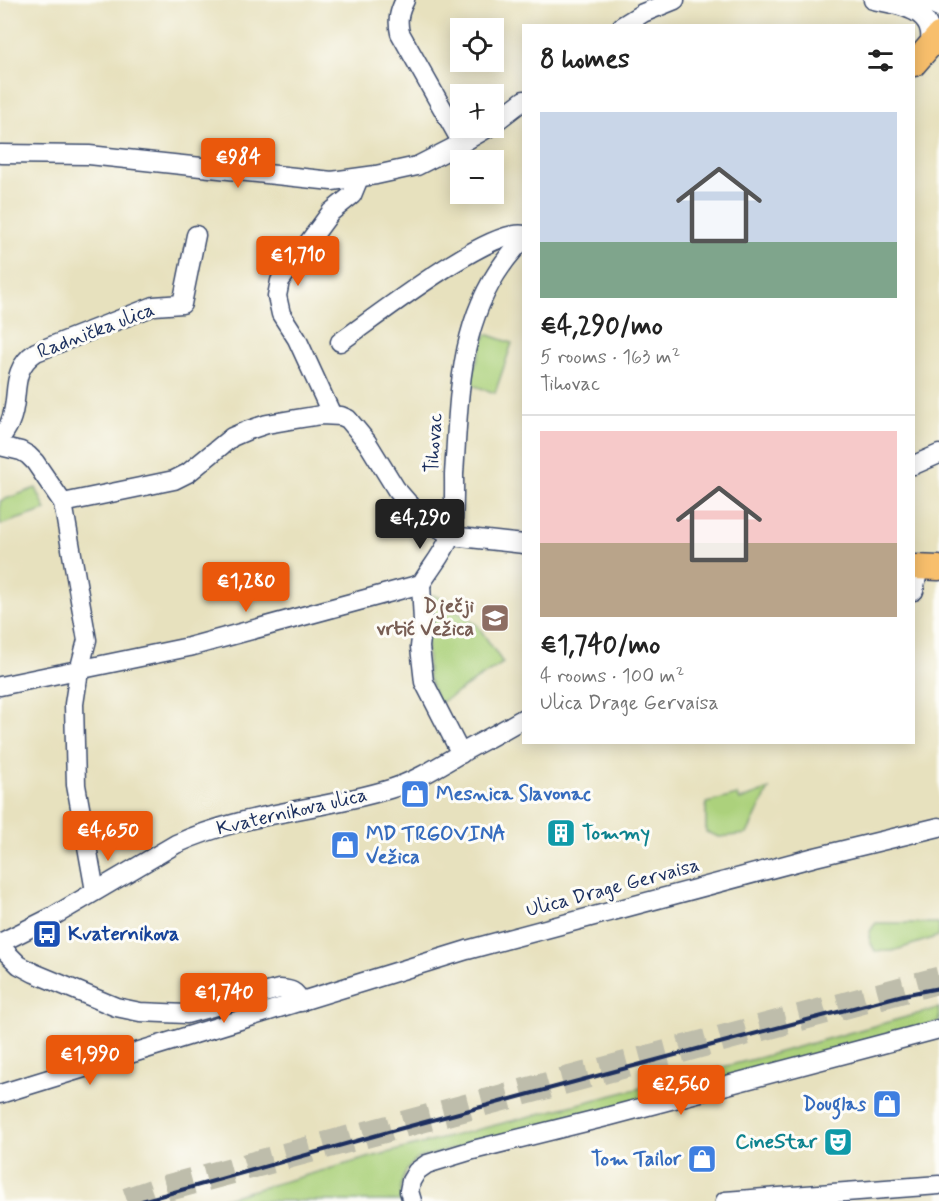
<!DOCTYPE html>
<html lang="en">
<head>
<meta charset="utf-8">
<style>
  :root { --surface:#fff; --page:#f2f2f2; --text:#222; --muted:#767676; --line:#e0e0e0; --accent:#ea580c }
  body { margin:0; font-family:Mynerve,sans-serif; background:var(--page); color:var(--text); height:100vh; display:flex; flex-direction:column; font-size:22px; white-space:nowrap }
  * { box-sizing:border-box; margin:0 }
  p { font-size:20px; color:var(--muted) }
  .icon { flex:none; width:33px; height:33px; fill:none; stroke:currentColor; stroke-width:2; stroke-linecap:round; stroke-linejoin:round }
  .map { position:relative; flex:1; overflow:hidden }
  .side { position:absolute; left:522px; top:24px; width:393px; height:720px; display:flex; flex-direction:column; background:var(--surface); border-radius:0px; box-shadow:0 3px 15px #0003 }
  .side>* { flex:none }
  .tools { position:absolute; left:450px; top:18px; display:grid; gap:12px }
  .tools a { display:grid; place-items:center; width:54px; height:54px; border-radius:0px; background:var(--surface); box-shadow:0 3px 15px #0003; font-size:30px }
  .price { position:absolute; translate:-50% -51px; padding:0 14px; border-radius:6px; background:var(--accent); color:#fff; font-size:20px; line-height:39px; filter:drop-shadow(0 2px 3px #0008) }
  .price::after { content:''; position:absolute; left:50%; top:36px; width:18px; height:14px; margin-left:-9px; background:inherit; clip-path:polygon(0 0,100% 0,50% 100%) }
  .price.on { background:#222; color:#fff }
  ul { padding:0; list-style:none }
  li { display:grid; align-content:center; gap:12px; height:318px; padding:0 18px }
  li+li { border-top:2px solid var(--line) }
  li span { display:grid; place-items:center; height:186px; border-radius:0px; color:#555 }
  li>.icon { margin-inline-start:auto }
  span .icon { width:108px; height:108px; fill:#fffc; stroke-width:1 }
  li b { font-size:26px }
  h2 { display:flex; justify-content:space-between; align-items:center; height:72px; padding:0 18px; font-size:26px }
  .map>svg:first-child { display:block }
</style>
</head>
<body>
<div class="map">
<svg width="939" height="1201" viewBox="0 0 939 1201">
  <rect width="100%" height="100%" fill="#fdfcf7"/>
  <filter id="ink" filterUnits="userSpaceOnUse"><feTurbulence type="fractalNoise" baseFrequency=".0167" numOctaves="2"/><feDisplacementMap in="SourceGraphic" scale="12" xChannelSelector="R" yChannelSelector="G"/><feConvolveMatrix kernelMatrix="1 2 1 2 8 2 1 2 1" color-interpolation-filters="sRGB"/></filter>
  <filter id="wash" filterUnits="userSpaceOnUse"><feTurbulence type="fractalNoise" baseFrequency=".008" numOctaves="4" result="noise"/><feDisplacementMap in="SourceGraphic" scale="24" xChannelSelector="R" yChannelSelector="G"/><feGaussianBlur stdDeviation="1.35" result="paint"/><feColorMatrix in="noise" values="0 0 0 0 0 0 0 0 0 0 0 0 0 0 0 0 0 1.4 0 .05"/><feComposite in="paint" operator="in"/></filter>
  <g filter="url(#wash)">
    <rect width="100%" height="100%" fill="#e7e1be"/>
    <g fill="#acd17b" stroke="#64806c" stroke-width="1.5">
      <path d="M486,334l26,9 -17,50 -26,-9z"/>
      <path d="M36,488l10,22 -46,15v-24z"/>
      <path d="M432,595l7,2 39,29 25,37 -64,41 -11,-28 -2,-66z"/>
      <path d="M769,789l-22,45 -28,3 -13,-5v-29l31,-8 3,5z"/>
      <path d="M876,923h63v13l-46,15h-18c-7,-12 -9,-17 1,-28z"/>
      <path d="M939,1008v14l-520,136c-14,10 -22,26 -16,43h-188l156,-44 387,-99z"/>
    </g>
  </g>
  <g filter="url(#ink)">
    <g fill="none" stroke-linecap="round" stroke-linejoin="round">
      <path stroke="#bebdab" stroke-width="27" stroke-dasharray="27 14" stroke-linecap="butt" d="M127,1201l29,-10 783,-211"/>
      <g stroke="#3a4a6c" stroke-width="21">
        <g id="minor">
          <path d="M405,0c-6,12 -8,20 -5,33l62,110"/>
          <path d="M873,0c28,5 65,10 56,48"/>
          <path d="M900,5l26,-4 13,6"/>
          <path d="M622,26l21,-13 32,-13"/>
          <path d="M494,123l30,-23"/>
          <path d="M0,154l89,1 243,26 44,-6 41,-9 45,-23 26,-15"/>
          <path d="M340,342c31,-21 151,-116 184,-107"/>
          <path d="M332,415l-35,-76 -16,-25 -4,-18 3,-15 51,-69 21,-17 7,-17"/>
          <path d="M0,439c3,-5 8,-11 10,-17 11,-25 -2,-51 26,-70l118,-46 28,-2 14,-69"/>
          <path d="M0,446l21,5 7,4 7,7 28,41 24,137 -8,31 -5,33 2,81 19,106"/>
          <path d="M914,465l25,-11"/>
          <path d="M63,503l111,-23 14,-7 44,-36 14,-6 21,-7 29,-5 25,-4 20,1 7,3 19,23 29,47 13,15 21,18 21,14 73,8"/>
          <path d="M421,584l2,37 -3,26 4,35 37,72"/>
          <path d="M914,591l5,-24"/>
          <path d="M0,686l189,-39 232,-63c9,-15 22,-30 29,-47 5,-11 4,-49 4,-63 6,-87 4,-169 70,-235"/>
          <path d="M0,943l52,-26 124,-73c70,-32 142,-33 214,-55 26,-8 49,-23 73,-37 20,-11 41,-22 61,-34"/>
          <path d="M0,946l19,19 15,8 82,34 24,5 46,2 93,-25c12,1 16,1 22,13"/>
          <path d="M0,1094l467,-144 348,-93 124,-30"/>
          <path d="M412,1201l-3,-10 2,-10 6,-10 10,-7 46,-14 137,-34 329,-87"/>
          <path d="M725,1201l214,-16"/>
        </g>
      </g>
      <g stroke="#3a4a6c" stroke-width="27">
        <g id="major">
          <path d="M914,64l25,-29"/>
          <path d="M914,567l25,1"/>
        </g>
      </g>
      <use href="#minor" stroke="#fff" stroke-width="18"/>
      <use href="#major" stroke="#f8bf6c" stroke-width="24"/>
      <path stroke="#1b2f5e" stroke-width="4" d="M142,1201l257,-72 343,-92 161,-42 36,-7"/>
    </g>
  </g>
  <defs>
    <g id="school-square" transform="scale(1.5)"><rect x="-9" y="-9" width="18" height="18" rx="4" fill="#8d6e63" stroke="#fdfcf7"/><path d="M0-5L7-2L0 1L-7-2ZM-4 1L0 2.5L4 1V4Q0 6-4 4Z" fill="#fff"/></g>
    <g id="shop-square" transform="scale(1.5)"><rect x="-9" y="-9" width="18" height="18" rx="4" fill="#3f7fe0" stroke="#fdfcf7"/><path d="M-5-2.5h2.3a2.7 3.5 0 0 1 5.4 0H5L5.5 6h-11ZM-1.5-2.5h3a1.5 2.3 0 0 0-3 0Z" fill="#fff"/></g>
    <g id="building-square" transform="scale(1.5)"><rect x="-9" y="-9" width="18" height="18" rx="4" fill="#0f9aa8" stroke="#fdfcf7"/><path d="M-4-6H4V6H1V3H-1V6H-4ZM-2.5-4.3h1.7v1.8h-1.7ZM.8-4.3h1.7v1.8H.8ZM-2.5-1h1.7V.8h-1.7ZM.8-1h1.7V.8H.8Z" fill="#fff"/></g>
    <g id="bus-square" transform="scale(1.5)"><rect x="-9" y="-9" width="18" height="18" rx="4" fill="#1a4fb4" stroke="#fdfcf7"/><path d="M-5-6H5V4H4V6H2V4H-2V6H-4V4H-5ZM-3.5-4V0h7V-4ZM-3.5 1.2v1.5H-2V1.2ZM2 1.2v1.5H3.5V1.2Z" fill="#fff"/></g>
    <g id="theatre-square" transform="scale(1.5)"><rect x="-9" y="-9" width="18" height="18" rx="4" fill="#0f9aa8" stroke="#fdfcf7"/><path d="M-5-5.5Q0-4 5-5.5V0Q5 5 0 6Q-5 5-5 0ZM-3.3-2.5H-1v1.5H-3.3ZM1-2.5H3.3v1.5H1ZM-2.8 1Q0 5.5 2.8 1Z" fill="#fff"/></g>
  </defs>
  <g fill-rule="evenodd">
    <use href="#school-square" x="495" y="618"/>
    <use href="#shop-square" x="415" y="794"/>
    <use href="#building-square" x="561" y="833"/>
    <use href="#shop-square" x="345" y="845"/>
    <use href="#bus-square" x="47" y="934"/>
    <use href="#shop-square" x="887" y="1104"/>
    <use href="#theatre-square" x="838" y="1142"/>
    <use href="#shop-square" x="702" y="1159"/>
  </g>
  <g text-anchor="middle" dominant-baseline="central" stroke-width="6" stroke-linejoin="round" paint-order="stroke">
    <g font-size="20" fill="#1b2f5e" stroke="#fdfcf7">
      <text transform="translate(96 331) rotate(-21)">Radnička ulica</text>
      <text transform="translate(434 443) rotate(-86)">Tihovac</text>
      <text transform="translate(292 812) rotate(-13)">Kvaternikova ulica</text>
      <text transform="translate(613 888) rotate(-15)">Ulica Drage Gervaisa</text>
    </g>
    <g font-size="20" font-weight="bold" fill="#785e54" stroke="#fdfcf7" text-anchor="end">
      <text x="474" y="606">Dječji<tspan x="474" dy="23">vrtić Vežica</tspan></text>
    </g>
    <g font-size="20" font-weight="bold" fill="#366cbe" stroke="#fdfcf7" text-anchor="start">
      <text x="436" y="794">Mesnica Slavonac</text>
      <text x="366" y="834">MD TRGOVINA<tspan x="366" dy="23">Vežica</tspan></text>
      <text x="866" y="1104" text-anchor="end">Douglas</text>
      <text x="681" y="1159" text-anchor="end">Tom Tailor</text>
    </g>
    <g font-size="20" font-weight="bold" fill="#0d838f" stroke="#fdfcf7" text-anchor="start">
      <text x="582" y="833">Tommy</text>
      <text x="817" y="1142" text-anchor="end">CineStar</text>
    </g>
    <g font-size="20" font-weight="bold" fill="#164399" stroke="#fdfcf7" text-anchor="start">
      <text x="68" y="934">Kvaternikova</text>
    </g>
  </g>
</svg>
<div class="tools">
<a><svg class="icon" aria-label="locate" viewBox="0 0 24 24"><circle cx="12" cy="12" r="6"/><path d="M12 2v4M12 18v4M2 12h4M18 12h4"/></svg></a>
<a>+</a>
<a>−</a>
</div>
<b class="price" style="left:238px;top:189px">€984</b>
<b class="price" style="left:298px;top:287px">€1,710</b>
<b class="price on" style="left:420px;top:550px">€4,290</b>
<b class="price" style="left:246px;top:613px">€1,280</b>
<b class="price" style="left:108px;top:862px">€4,650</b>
<b class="price" style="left:224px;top:1024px">€1,740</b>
<b class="price" style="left:90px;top:1086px">€1,990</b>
<b class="price" style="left:681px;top:1116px">€2,560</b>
<section class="side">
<h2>8 homes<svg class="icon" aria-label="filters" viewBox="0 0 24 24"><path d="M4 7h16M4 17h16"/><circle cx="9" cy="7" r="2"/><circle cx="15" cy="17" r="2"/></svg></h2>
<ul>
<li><span style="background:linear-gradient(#c9d6e8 70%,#7fa58c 0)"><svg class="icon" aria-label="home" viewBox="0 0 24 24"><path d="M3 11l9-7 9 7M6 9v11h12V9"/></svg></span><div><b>€4,290/mo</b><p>5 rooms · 163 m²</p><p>Tihovac</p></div></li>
<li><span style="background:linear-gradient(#f6c9c9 60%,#b9a48a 0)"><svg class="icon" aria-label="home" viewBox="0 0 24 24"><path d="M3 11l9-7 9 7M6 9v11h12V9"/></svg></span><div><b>€1,740/mo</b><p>4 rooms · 100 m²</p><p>Ulica Drage Gervaisa</p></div></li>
</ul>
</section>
</div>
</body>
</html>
